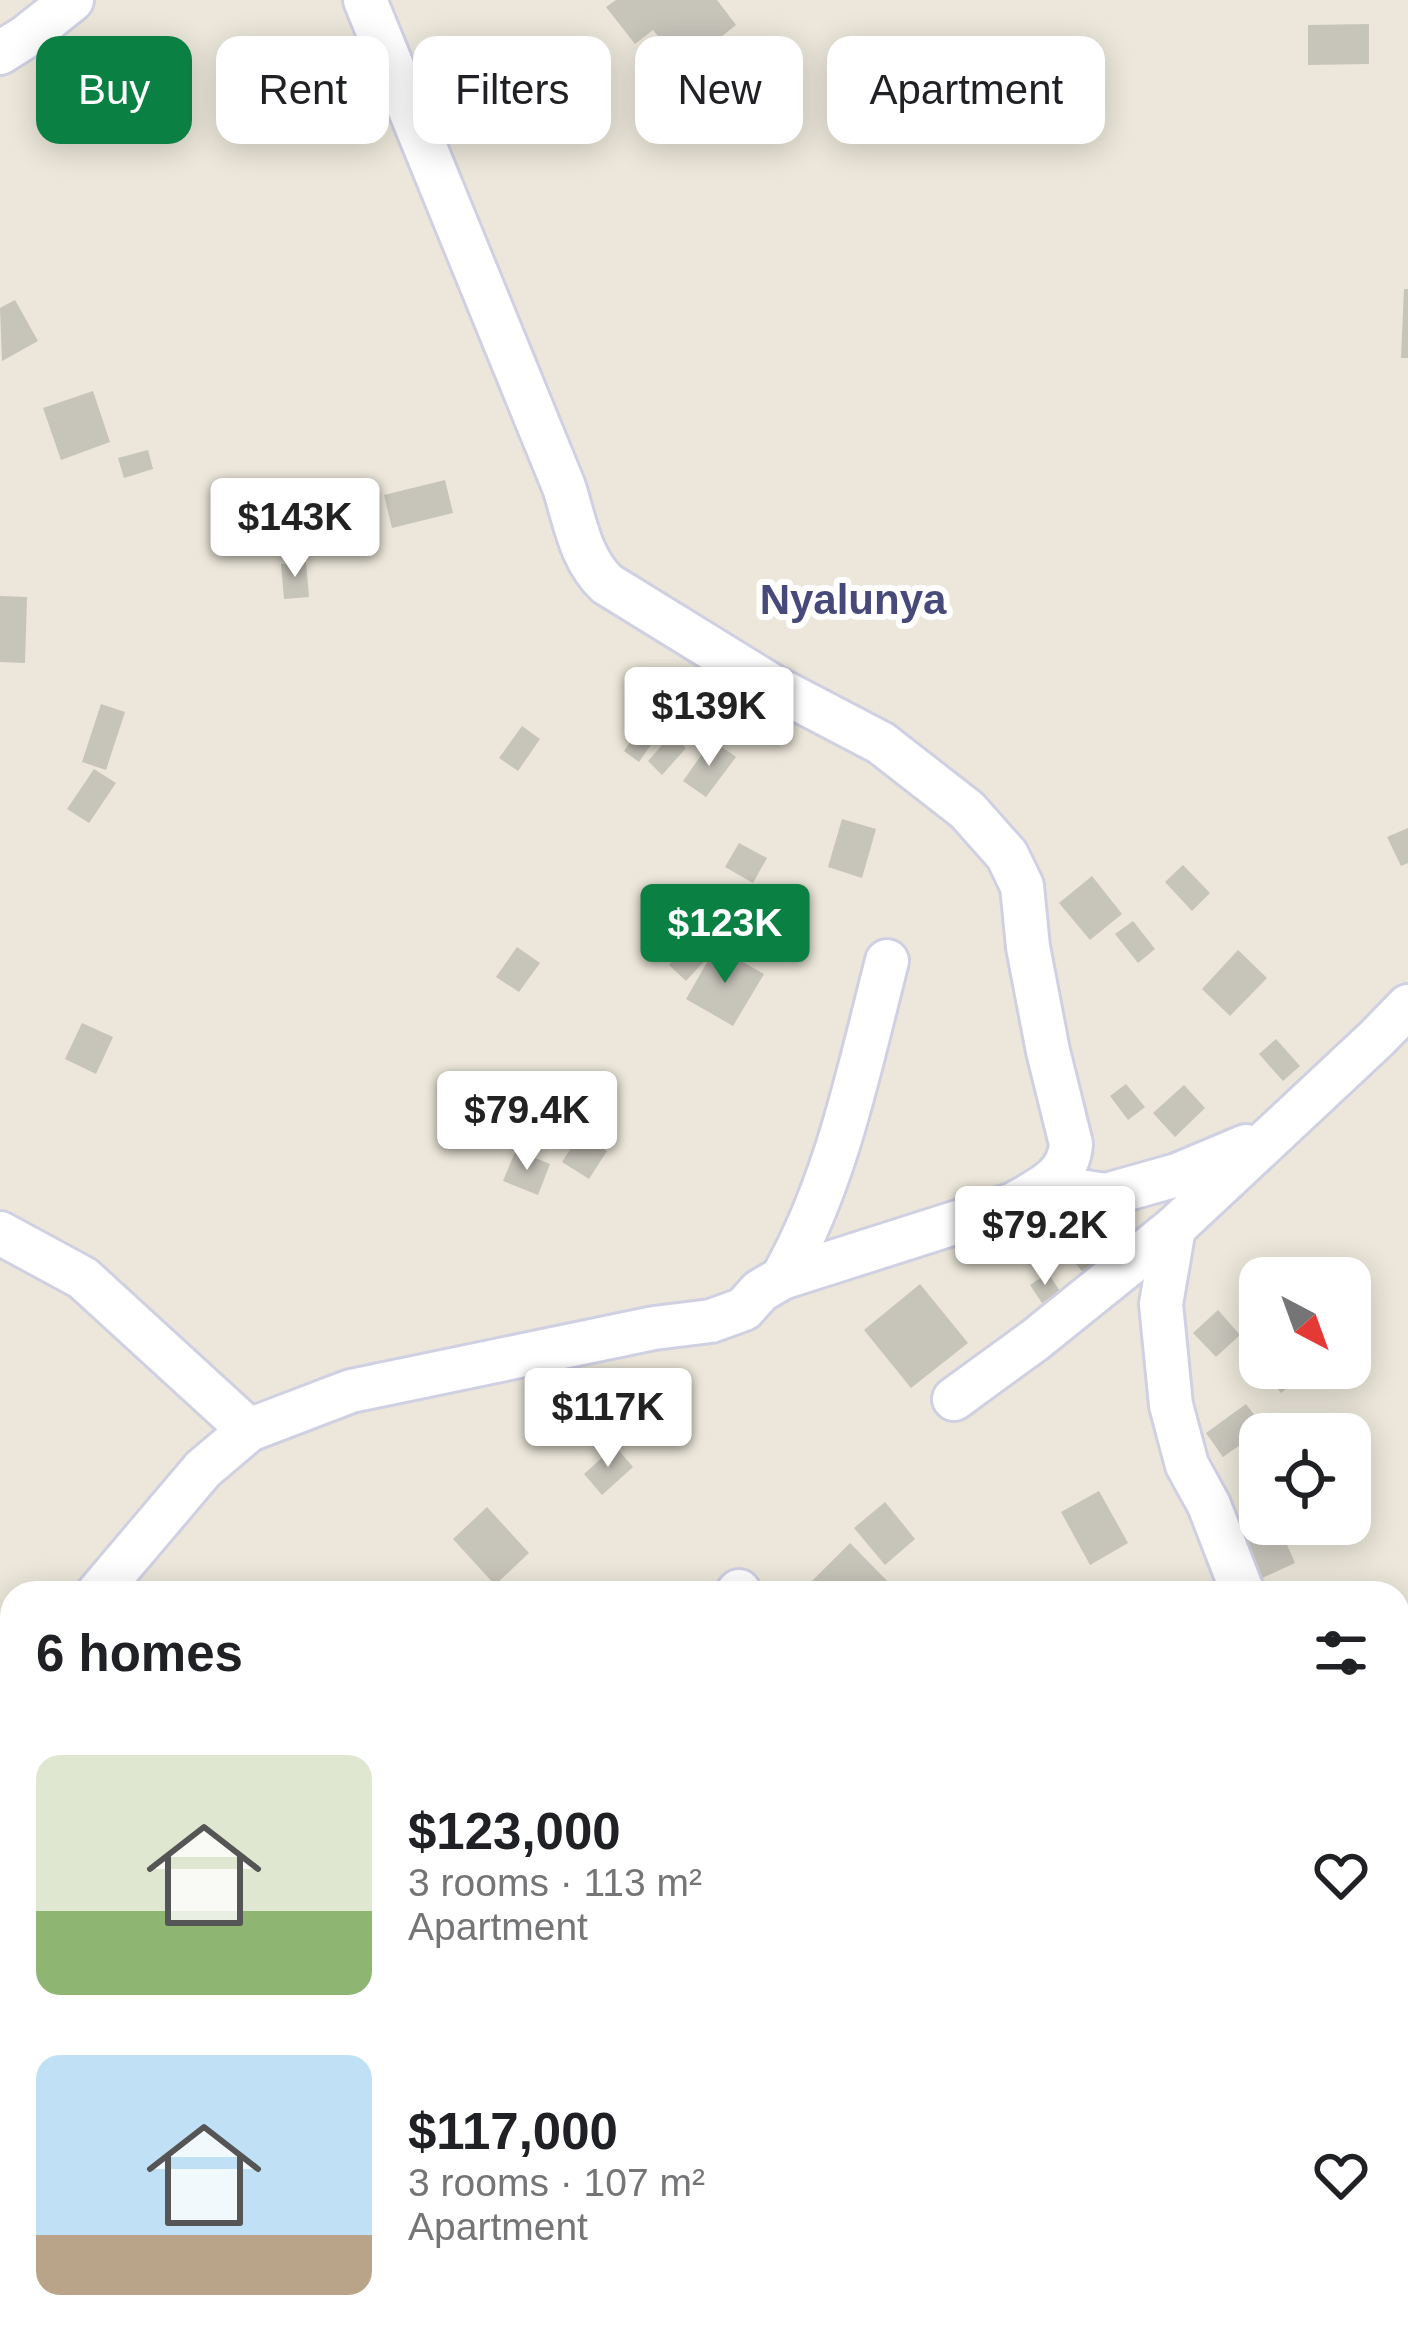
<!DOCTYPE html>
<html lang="en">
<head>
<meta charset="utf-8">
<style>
  :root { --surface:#fff; --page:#f2f2f2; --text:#202124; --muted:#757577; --accent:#0b8043 }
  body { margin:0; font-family:Arial,sans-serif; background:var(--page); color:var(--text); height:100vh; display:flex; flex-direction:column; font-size:45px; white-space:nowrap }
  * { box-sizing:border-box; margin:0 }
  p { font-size:39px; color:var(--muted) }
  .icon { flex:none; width:66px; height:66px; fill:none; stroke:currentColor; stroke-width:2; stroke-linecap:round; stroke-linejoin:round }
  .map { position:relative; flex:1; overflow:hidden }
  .side { position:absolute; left:0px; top:1581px; width:1410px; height:771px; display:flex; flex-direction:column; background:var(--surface); border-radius:36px 36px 0 0; box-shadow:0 6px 30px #0003 }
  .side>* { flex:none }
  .banner { position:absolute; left:36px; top:36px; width:1338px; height:108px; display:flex; gap:24px }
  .needle { width:78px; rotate:139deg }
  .tools { position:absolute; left:1239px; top:1257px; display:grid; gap:24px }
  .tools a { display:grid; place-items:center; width:132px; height:132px; border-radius:24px; background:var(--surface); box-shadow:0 6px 30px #0003; font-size:60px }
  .price { position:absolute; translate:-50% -102px; padding:0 27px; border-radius:12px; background:#fff; color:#222; font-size:39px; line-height:78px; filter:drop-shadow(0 3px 6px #0008) }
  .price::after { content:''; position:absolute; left:50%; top:72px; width:36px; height:27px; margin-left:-18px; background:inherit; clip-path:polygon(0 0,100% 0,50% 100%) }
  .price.active { background:var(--accent); color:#fff }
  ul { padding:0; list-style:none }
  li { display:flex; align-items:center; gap:36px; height:300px; padding:0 36px }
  li span { display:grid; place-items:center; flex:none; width:336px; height:240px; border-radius:24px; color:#555 }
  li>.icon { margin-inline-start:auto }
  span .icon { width:144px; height:144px; fill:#fffc; stroke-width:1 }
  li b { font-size:51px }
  h2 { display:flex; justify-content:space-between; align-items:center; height:144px; padding:0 36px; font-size:51px }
  .pill { padding:0 42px; border-radius:24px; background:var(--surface); box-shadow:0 6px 30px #0003; font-size:42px; line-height:108px }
  .pill.active { background:var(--accent); color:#fff }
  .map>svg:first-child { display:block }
</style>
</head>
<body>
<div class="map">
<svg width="1408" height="2351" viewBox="0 0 1408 2351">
  <rect width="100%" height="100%" fill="#ece7da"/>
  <g fill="#c7c4ba">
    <path d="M616,0h101l19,25 -53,42 -30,-37 -18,14 -29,-37z"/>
    <path d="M1369,24v40l-61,1v-40z"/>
    <path d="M1404,289h4v69h-7z"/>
    <path d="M15,300l23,41 -36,20 -2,-53z"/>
    <path d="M93,391l17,51 -49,18 -18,-52z"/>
    <path d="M148,450l5,19 -29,9 -6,-20z"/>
    <path d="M445,480l8,33 -61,15 -8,-33z"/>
    <path d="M306,562l3,35 -25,2 -3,-35z"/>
    <path d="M0,596l27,1 -2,66 -25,-1z"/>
    <path d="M655,682l25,22 -22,25 -24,-22z"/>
    <path d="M101,704l24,8 -19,58 -24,-8z"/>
    <path d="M644,722l15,11 -20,29 -15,-11z"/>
    <path d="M522,726l18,13 -22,32 -19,-13z"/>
    <path d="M671,735l15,13 -24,27 -14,-14z"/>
    <path d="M712,740l24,17 -30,40 -23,-16z"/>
    <path d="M94,769l22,14 -27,40 -22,-14z"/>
    <path d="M842,819l34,10 -14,49 -34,-11z"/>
    <path d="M1408,828v35l-7,3 -14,-29z"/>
    <path d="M739,843l28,15 -14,25 -28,-16z"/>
    <path d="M1183,865l27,28 -18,18 -27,-29z"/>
    <path d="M1092,876l30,38 -32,26 -31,-37z"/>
    <path d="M1133,921l22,28 -17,14 -23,-29z"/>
    <path d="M690,942l18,15 -22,24 -17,-16z"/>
    <path d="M517,947l23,16 -21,29 -23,-15z"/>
    <path d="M716,947l48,27 -31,52 -47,-27z"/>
    <path d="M1238,950l29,28 -37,38 -28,-27z"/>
    <path d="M82,1023l31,14 -17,37 -31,-15z"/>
    <path d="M1276,1039l24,27 -17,15 -24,-27z"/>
    <path d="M1126,1084l19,23 -17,13 -18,-24z"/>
    <path d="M1184,1085l21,23 -30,29 -22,-24z"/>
    <path d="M580,1134l27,17 -18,28 -27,-17z"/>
    <path d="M516,1150l34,14 -12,31 -35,-14z"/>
    <path d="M1095,1243l10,14 -21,17 -11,-14z"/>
    <path d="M1048,1273l12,18 -18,12 -12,-18z"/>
    <path d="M920,1284l48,59 -57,45 -47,-58z"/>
    <path d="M1218,1310l22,25 -24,22 -23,-24z"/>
    <path d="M1262,1368h51l-32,25z"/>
    <path d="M1246,1404l18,24 -41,29 -17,-24z"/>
    <path d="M615,1446l18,21 -31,28 -18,-21z"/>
    <path d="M1099,1491l29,52 -38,22 -29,-53z"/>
    <path d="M885,1502l30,37 -30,26 -31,-37z"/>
    <path d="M487,1507l42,46 -34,32 -42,-46z"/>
    <path d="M1260,1522l18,2 17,39 -37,17 -21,-47z"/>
    <path d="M850,1543l45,46 -4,4h-91z"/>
  </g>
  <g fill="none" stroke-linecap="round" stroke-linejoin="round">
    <g stroke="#d0d0e3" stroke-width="48">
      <g id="minor">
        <path d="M0,53l27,-17 45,-36"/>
        <path d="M1046,1186l60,9 71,-20 69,-29"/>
        <path d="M1174,1228l-13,76 10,101 16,60 22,40 34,88"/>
        <path d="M0,1233l83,45 166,152"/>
        <path d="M782,1278c55,-97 77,-209 105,-317"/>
        <path d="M954,1399l81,-59 139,-112 203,-190 31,-32"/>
        <path d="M98,1593l105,-124 46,-39 102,-39 303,-63 57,-7 33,-12 16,-18 22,-13 232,-74c26,-15 55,-27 57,-60l-23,-93 -20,-104 -6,-61 -15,-31 -40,-45 -86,-67 -107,-56 -167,-103c-27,-25 -32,-63 -43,-97l-199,-487"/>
        <path d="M737,1593l2,-2"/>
        <path d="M1398,1752l10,-4"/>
        <path d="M0,1872l10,-12 2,-9"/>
        <path d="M408,2351l3,-11"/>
      </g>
    </g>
    <use href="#minor" stroke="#fff" stroke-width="42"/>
  </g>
  <g text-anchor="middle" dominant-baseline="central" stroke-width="12" stroke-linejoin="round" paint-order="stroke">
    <g font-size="42" font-weight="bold" fill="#48497b" stroke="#fff">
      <text x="853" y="599">Nyalunya</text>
    </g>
  </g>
</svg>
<div class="tools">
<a><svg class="needle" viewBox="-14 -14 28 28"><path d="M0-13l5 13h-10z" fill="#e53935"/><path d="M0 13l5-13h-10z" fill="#757577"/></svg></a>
<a><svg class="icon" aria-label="locate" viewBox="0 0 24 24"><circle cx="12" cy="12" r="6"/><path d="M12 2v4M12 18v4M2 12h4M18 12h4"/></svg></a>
</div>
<b class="price" style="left:295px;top:580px">$143K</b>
<b class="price" style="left:709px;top:769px">$139K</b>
<b class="price active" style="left:725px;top:986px">$123K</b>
<b class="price" style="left:527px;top:1173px">$79.4K</b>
<b class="price" style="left:1045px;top:1288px">$79.2K</b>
<b class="price" style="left:608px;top:1470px">$117K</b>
<div class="banner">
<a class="pill active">Buy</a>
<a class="pill">Rent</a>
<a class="pill">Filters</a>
<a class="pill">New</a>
<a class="pill">Apartment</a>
</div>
<section class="side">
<h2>6 homes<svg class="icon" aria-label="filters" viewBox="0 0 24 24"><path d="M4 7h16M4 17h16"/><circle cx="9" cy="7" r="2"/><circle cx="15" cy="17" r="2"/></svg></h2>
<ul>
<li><span style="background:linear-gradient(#dfe7d0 65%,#8fb573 0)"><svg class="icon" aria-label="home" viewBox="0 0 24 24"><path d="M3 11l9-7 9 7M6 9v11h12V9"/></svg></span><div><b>$123,000</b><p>3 rooms · 113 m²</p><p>Apartment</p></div><svg class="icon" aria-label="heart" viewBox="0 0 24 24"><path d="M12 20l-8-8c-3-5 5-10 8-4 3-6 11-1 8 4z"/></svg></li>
<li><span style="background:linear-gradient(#bfe0f5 75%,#b9a48a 0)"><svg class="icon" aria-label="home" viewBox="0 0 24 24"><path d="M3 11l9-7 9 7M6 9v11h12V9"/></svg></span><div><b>$117,000</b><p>3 rooms · 107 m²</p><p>Apartment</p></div><svg class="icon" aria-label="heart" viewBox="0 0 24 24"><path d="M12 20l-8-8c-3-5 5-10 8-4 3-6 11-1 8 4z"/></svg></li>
</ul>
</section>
</div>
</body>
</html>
